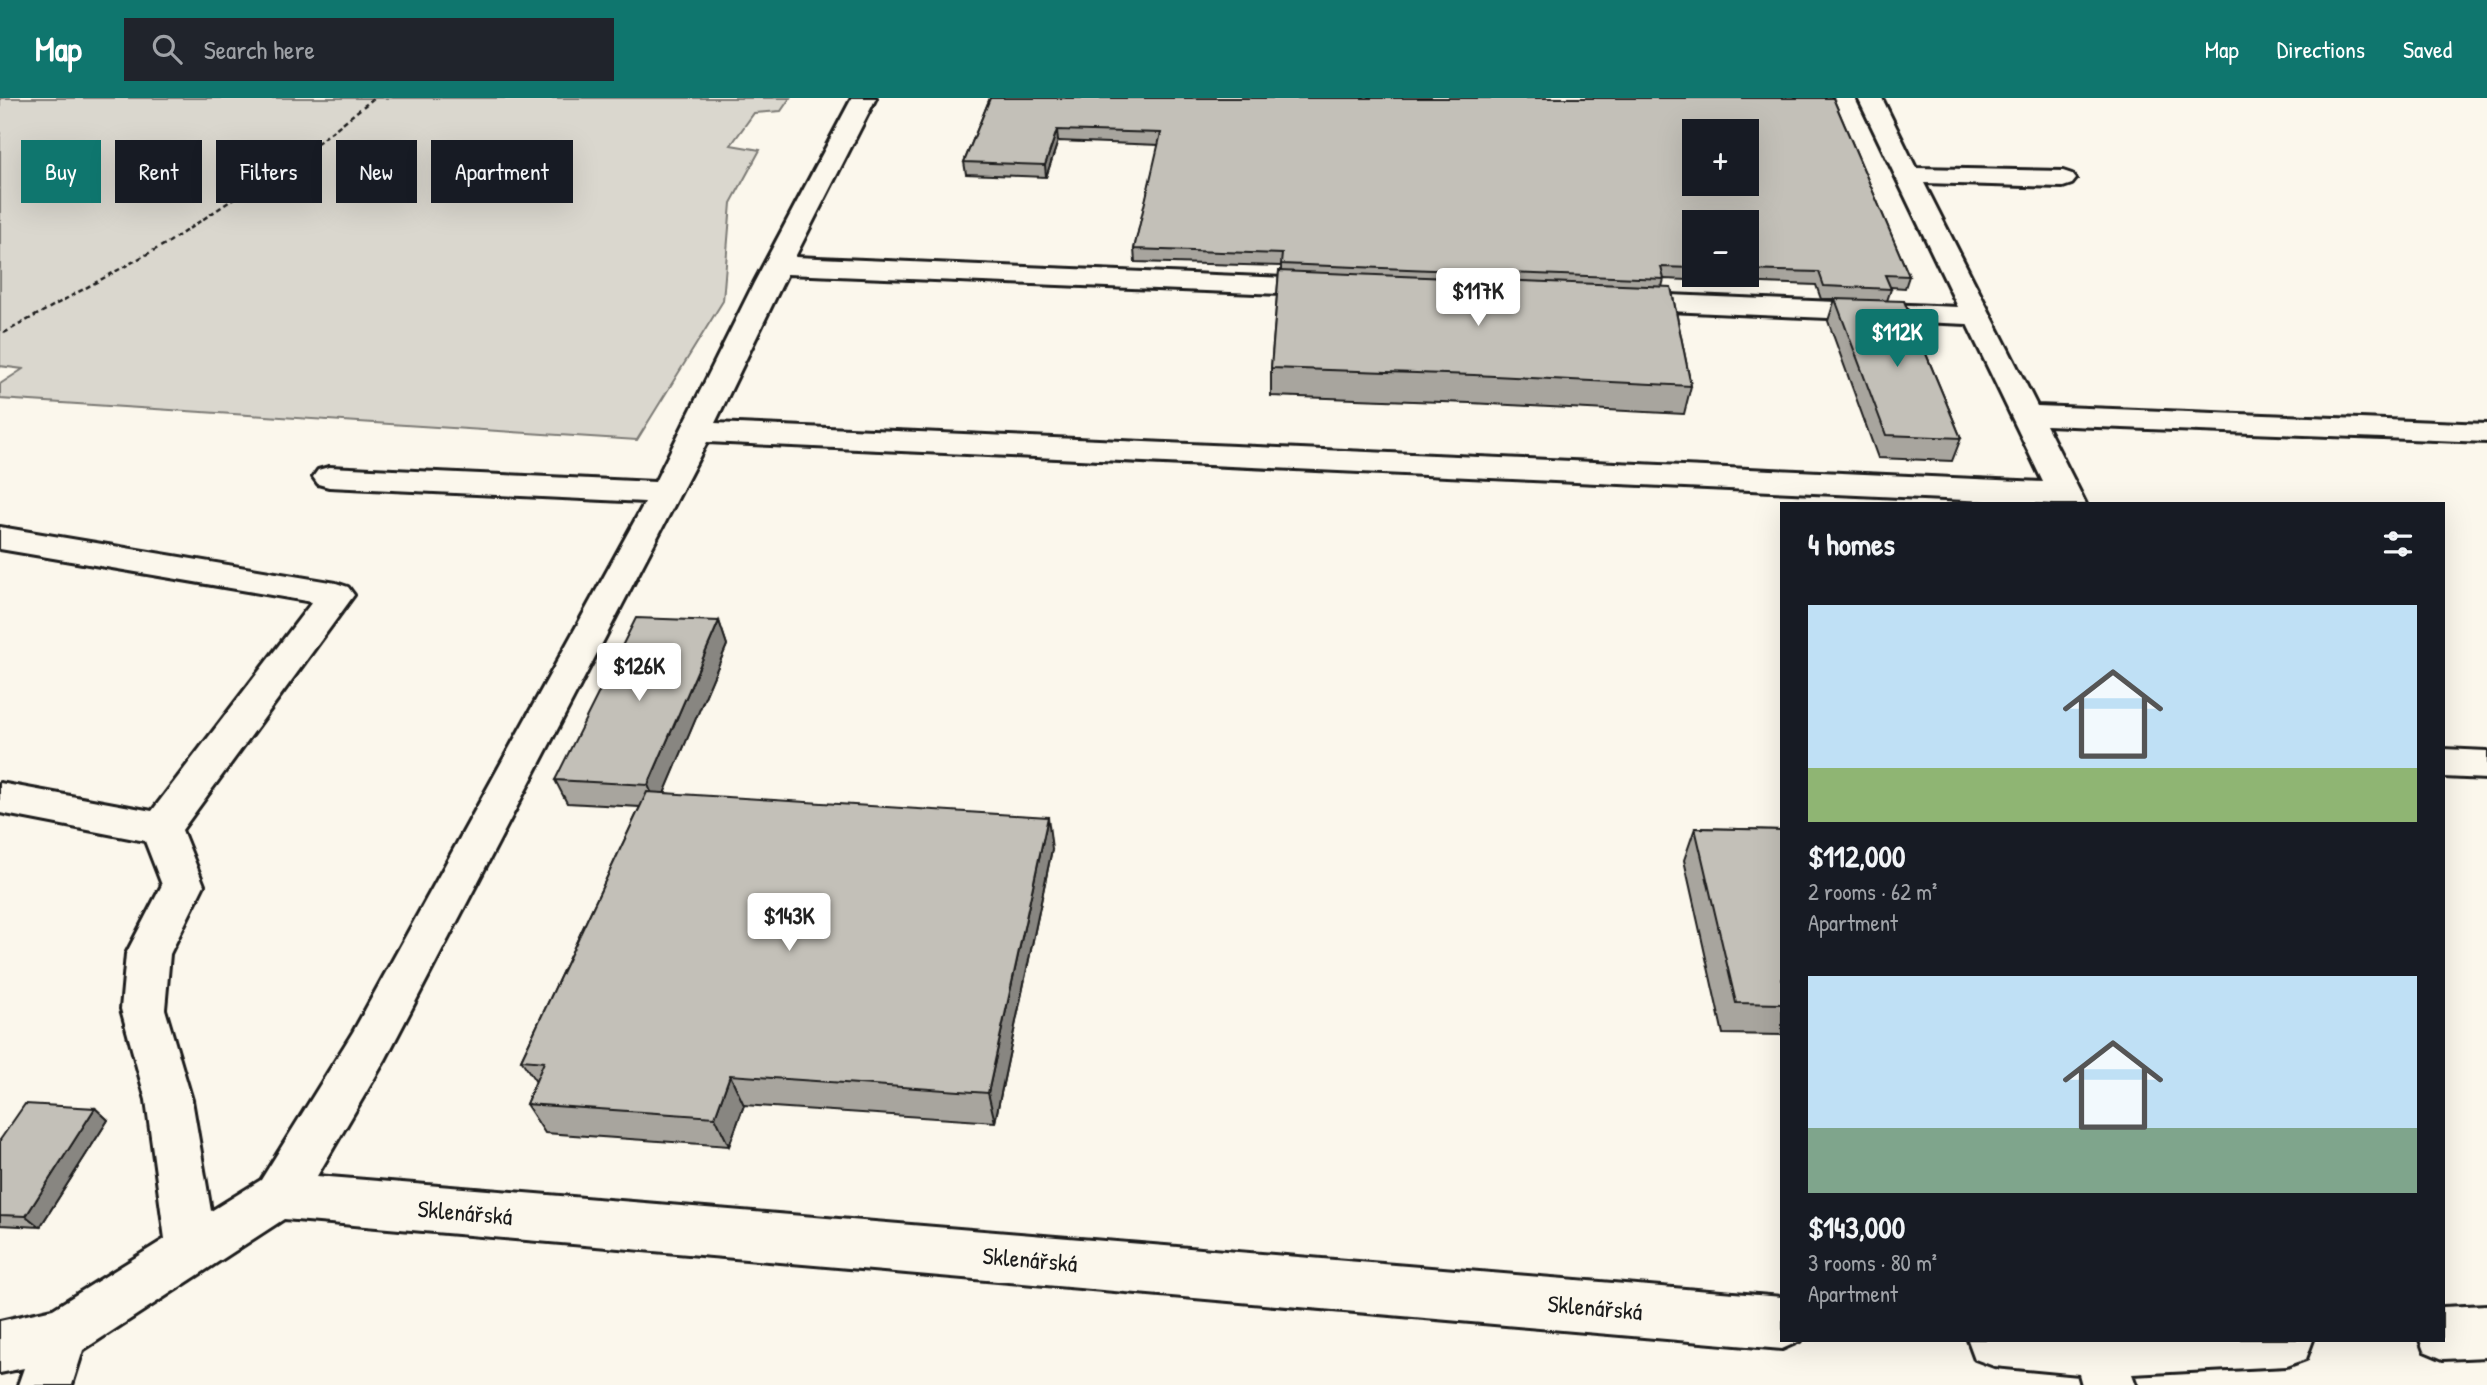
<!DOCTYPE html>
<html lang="en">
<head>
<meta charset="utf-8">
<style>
  :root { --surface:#171b24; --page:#20242c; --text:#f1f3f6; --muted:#9ea1a6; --accent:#0f766e }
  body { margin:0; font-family:"Patrick Hand",sans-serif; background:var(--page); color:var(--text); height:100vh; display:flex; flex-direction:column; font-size:26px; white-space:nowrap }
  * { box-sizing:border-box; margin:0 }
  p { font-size:23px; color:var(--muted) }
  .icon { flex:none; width:38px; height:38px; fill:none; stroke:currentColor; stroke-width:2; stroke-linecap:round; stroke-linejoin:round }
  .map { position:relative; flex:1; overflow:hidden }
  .panel { position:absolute; left:1780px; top:404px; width:665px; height:840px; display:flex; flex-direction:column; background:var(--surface); border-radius:0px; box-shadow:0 7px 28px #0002 }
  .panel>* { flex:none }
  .hud { position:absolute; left:21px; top:42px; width:665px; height:63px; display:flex; gap:14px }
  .fabs { position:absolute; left:1682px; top:21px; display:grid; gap:14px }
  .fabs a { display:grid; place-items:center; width:77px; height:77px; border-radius:0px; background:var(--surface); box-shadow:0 7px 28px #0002; font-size:35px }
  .price { position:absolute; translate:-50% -60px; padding:0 16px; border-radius:7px; background:#fff; color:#222; font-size:23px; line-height:46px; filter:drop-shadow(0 2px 4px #0008) }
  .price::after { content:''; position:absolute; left:50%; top:42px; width:21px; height:16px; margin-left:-10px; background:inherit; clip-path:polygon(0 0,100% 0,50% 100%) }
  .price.selected { background:var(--accent); color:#fff }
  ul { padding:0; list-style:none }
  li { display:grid; align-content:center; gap:14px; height:371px; padding:0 28px }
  li span { display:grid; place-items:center; height:217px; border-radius:0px; color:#555 }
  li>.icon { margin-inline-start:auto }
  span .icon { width:126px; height:126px; fill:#fffc; stroke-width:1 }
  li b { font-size:30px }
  h2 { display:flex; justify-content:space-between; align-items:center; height:84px; padding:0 28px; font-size:30px }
  .chip { padding:0 24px; border-radius:0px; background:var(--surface); box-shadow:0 7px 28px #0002; font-size:24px; line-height:63px }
  .chip.selected { background:var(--accent); color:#fff }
  header { display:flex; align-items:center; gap:42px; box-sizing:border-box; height:98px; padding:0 35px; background:var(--accent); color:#fff }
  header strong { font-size:33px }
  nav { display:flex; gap:38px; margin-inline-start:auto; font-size:24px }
  .search { width:490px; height:63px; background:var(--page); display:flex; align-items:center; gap:18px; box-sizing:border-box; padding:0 24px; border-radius:0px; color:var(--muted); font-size:26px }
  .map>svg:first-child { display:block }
</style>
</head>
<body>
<header>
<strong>Map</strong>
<div class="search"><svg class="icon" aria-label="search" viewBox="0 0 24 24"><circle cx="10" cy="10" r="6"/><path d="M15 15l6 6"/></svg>Search here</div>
<nav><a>Map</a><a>Directions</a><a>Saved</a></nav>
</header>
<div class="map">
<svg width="2487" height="1287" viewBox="0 0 2487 1287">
  <rect width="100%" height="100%" fill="#fbf7ec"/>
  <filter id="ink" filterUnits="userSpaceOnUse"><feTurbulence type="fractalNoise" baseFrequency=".0143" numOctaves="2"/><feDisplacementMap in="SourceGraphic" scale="14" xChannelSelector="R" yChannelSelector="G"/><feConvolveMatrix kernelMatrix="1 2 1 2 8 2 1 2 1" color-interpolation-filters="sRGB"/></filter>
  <g filter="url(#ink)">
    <path fill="#dad7ce" stroke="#7b7a75" stroke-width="2" d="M0,0h790l-9,13 -27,2 -23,32 29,5 -29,53 -8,98 -86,139 -637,-41v-15l23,-15 -23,-3z"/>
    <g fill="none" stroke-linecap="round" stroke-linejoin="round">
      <g stroke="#1c1c1c" stroke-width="6">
        <g id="minor">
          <path d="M852,0h24l-81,159 536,23 10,2 4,6 -4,6 -10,2 -544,-22 -72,149 1328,59 -76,-158 -345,-15 -10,-2 -4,-6 4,-6 10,-2 336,14 -100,-209h24l34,70 147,3 9,3 4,5 -4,5 -9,3 -139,-4 113,223 450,18v18l-441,-17 40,79h-32l-1347,-62 -322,618 -68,116 1465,121v43l18,1 -18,8 -1498,-130 -201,131 -11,35h-54l6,-17 -24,5v-52l53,-12 112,-70 -19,-139 -25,-91 5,-55 36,-69 -17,-44 -145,-28v-30l152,28 160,-209 -312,-53v-22l336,56 12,4 6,8 -172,235 22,55 -34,69 -5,55 27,91 19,111 50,-31 92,-148 292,-530 -316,-15 -11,-3 -5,-7 5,-7 11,-3 326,15 99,-199z"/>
          <path d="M2443,651l44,2v28l-44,-2z"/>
          <path d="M2487,1207v52l-44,2 -19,-8 -4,-11h23v-33z"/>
          <path d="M1968,1242h345l-7,19 -19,7 -155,8 4,11h-54l-3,-11 -85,-8 -19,-7z"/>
        </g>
      </g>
      <path stroke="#1c1c1c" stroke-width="2.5" stroke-dasharray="5 3.5" stroke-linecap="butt" d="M4,235l165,-91 151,-101 54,-43"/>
      <use href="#minor" fill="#fbf7ec" fill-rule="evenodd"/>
    </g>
    <g fill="#a8a59e" stroke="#1c1c1c" stroke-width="2" fill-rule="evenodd">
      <path d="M990,0h843l76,178 -4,12 -14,-1v2l-4,12h17l57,137 -9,23 -74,-3 -50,-137 7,-22h-14l-5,-14 -152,-6 -2,8h9l20,99 -7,28 -214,-11 -199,-7v-28l8,-97h2v-5l-146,-4 -1,-13 25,-104 -101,-4 -12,36 -80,-3 -2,-12zM1694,33h52v53h-52zM1694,124h52v53h-52z"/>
      <path d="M719,523l8,24 -63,148 388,56 -57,273 -251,-17 -15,41 -184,-13 -19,-29 10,-22 -15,-22 119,-253 -73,-4 -12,-23z"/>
      <path d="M1695,730l87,2v205l-59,-1 -39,-174z"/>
      <path d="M95,1010l13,12 -68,107 -40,-2v-85z"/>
    </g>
    <g fill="#888681" stroke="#1c1c1c" stroke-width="2">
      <path d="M1057,32l1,11 -12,36 -1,-12z"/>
      <path d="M719,523l8,24 -69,163 -10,-23z"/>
      <path d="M1048,719l4,32 -57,273 -7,-29z"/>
      <path d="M730,977l14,30 -15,41 -14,-29z"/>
      <path d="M95,1010l13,12 -68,107 -14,-11z"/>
    </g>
    <g fill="#c3c0b8" stroke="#1c1c1c" stroke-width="2" fill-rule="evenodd">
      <path d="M990,0h843l76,178 -24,-1 6,14 -67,-3 -5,-14 -73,-2v-48h-52v46l-33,-1 3,12 -383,-15 1,-10 -148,-5 27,-116 -104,-3 -12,35 -81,-3zM1694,33h52v53h-52z"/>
      <path d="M1279,173l392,16 20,99 -217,-11 -203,-7z"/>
      <path d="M1835,201l69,2 57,137 -75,-3z"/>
      <path d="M636,520l83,3 -71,164 -93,-5z"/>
      <path d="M647,694l401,25 -60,276 -258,-18 -15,42 -189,-13 18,-42 -23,-2z"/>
      <path d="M1695,730l87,2v174l-46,-1z"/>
      <path d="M25,1006l70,4 -69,108 -26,-1v-75z"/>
    </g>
  </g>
  <g text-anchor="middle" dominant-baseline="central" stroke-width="5" stroke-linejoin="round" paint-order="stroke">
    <g font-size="24" fill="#1c1c1c" stroke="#fbf7ec">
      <text transform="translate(465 1114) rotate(5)">Sklenářská</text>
      <text transform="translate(1030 1161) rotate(5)">Sklenářská</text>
      <text transform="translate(1595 1209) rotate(5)">Sklenářská</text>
    </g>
  </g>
</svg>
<div class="fabs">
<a>+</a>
<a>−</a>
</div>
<b class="price" style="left:1478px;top:230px">$117K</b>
<b class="price selected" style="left:1897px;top:271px">$112K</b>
<b class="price" style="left:639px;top:605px">$126K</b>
<b class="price" style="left:789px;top:855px">$143K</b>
<div class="hud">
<a class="chip selected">Buy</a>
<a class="chip">Rent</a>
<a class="chip">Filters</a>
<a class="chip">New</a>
<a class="chip">Apartment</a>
</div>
<section class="panel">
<h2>4 homes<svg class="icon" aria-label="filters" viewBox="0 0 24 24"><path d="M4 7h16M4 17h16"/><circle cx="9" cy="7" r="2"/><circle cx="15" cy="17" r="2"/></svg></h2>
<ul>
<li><span style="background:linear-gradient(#bfe0f5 75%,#8fb573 0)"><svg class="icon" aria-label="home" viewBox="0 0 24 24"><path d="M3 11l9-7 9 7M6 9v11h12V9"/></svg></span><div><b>$112,000</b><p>2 rooms · 62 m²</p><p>Apartment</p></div></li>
<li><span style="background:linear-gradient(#bfe0f5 70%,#7fa58c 0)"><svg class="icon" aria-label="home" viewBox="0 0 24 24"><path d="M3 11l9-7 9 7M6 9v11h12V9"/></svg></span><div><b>$143,000</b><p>3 rooms · 80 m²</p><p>Apartment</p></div></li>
</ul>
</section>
</div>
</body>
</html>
